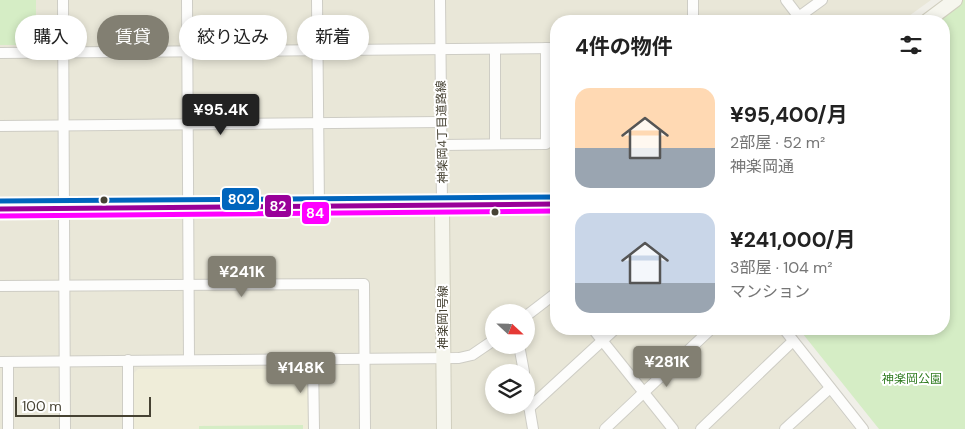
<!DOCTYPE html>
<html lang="ja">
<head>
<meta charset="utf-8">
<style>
  :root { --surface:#fff; --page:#f2f2f2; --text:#222; --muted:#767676; --accent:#827f72 }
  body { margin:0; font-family:"DM Sans","Noto Sans JP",sans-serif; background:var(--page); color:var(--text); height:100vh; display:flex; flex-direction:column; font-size:19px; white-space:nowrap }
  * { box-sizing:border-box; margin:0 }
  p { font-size:16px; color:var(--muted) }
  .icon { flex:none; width:28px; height:28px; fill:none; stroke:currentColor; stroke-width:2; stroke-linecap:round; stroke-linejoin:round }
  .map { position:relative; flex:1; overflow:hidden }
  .side { position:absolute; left:550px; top:15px; width:400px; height:320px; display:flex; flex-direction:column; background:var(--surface); border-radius:20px; box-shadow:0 2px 8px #0003 }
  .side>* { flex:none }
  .top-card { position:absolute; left:15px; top:15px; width:460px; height:45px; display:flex; gap:10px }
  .needle { width:32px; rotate:112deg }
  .controls { position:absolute; left:485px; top:304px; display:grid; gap:10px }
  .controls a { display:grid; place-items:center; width:50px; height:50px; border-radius:50%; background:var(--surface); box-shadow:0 2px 8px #0003; font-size:25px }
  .scale { position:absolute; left:15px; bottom:12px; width:136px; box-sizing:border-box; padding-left:5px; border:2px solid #464233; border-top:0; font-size:14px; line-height:18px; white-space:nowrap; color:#464233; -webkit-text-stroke:4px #fff; paint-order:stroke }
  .price { position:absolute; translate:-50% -42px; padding:0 11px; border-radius:5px; background:var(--accent); color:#fff; font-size:16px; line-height:32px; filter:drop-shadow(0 1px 2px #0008) }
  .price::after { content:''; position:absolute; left:50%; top:30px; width:15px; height:11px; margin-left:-8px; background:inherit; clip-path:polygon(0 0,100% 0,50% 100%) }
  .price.on { background:#222; color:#fff }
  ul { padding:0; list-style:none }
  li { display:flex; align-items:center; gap:15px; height:125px; padding:0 25px }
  li span { display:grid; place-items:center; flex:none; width:140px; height:100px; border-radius:15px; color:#555 }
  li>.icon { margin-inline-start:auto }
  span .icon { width:60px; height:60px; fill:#fffc; stroke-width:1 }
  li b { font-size:21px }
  h2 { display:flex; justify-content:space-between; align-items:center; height:60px; padding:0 25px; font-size:21px }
  .chip { padding:0 18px; border-radius:22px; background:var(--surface); box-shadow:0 2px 8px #0003; font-size:18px; line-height:45px }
  .chip.on { background:var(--accent); color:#fff }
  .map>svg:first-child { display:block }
</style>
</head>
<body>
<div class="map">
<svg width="965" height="429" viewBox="0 0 965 429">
  <rect width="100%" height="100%" fill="#f0efe8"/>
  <path fill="#e9e7d8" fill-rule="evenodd" d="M0,0h931l-29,21h-346v308h221l78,100h-855zM494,312h32v33h-32zM494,372h32v33h-32z"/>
  <path fill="#efedd9" d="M138,369h166l3,3 1,57h-174l-1,-55z"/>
  <g fill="#d5edc5">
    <rect x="0" y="0" width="36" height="45"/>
    <path d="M961,0h4v429h-86l-80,-100h145v-308h-12z"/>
    <path d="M303,425v4h-104v-3z"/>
  </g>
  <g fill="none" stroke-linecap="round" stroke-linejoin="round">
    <g stroke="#cecdc5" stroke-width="12">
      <g id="street">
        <path d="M63,0l2,429"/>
        <path d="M187,0l2,360"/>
        <path d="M317,0l2,207"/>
        <path d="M440,0l2,205"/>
        <path d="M693,0v21"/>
        <path d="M786,0l16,21"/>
        <path d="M793,21l29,-21"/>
        <path d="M495,49v95"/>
        <path d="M0,53l556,-5"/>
        <path d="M0,126l441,-4"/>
        <path d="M442,145l104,-1v-96"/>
        <path d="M0,286l364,-2 1,145"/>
        <path d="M526,316l30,-23"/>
        <path d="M593,329l80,100"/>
        <path d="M784,329l79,100"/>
        <path d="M519,345l5,27"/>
        <path d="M313,359l1,70"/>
        <path d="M128,360v69"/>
        <path d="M0,362l459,-4 13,-3 22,-15"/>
        <path d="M8,362v67"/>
        <path d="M526,388l7,41"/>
        <path d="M529,408l86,-79"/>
        <path d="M605,429l106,-100"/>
        <path d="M701,429l92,-88"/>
        <path d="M785,429l45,-41"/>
      </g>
    </g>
    <g stroke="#d0cebe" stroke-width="16">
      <g id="secondary">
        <path d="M927,21l28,-21"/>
        <path d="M442,205l2,224"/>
        <path d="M0,209l556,-5"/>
      </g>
    </g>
    <use href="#street" stroke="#fdfdfc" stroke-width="10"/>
    <use href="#secondary" stroke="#f6f6ee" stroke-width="14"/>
    <g stroke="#fff" stroke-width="9">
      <path id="bus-1" d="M0,209l556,-5"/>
    </g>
    <g stroke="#fff" stroke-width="9">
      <path id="bus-2" d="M0,216l556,-5"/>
    </g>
    <g stroke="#fff" stroke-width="9">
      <path id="bus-3" d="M0,201l556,-4"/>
    </g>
    <use href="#bus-1" stroke="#909" stroke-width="5"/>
    <use href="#bus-2" stroke="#f0f" stroke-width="5"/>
    <use href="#bus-3" stroke="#0065bd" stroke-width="5"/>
  </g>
  <g fill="#464233" stroke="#fff" stroke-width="2">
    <circle cx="104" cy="200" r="4.5"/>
    <circle cx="495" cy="212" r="4.5"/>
  </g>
  <g text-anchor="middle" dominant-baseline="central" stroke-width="4" stroke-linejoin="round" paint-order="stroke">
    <g font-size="12" fill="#464233" stroke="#fff">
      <text transform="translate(442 132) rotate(-91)">神楽岡4丁目道路線</text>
      <text transform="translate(443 317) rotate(-90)">神楽岡1号線</text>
    </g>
    <g font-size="12" fill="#317c22" stroke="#fff">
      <text x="912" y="379">神楽岡公園</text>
    </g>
  </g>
  <g stroke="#fff" stroke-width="2">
    <rect x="221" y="187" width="39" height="24" rx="5" fill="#0065bd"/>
    <rect x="264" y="194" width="28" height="24" rx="5" fill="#909"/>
    <rect x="301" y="201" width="29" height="24" rx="5" fill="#f0f"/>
  </g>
  <g font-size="14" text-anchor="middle" font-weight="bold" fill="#fff">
    <text x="241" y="204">802</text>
    <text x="278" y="211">82</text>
    <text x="315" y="218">84</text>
  </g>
</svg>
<div class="controls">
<a><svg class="needle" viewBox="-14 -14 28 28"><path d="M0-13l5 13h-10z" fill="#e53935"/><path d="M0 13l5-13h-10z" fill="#767676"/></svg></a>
<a><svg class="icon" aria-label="layers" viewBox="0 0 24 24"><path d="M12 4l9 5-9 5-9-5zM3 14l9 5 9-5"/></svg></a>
</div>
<div class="scale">100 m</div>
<b class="price on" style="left:221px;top:136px">¥95.4K</b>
<b class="price" style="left:242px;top:298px">¥241K</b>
<b class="price" style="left:667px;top:388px">¥281K</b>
<b class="price" style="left:301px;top:394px">¥148K</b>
<div class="top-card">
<a class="chip">購入</a>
<a class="chip on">賃貸</a>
<a class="chip">絞り込み</a>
<a class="chip">新着</a>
</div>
<section class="side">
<h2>4件の物件<svg class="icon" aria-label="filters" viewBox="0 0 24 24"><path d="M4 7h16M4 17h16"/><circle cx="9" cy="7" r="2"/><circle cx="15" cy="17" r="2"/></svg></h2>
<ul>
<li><span style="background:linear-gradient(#ffd9b3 60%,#9aa5b1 0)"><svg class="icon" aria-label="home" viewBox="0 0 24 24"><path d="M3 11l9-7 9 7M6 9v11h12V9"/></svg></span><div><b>¥95,400/月</b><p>2部屋 · 52 m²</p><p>神楽岡通</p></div></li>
<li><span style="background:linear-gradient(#c9d6e8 70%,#9aa5b1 0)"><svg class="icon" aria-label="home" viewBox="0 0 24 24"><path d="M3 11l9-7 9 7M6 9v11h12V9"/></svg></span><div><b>¥241,000/月</b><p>3部屋 · 104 m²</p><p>マンション</p></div></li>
</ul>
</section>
</div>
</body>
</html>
